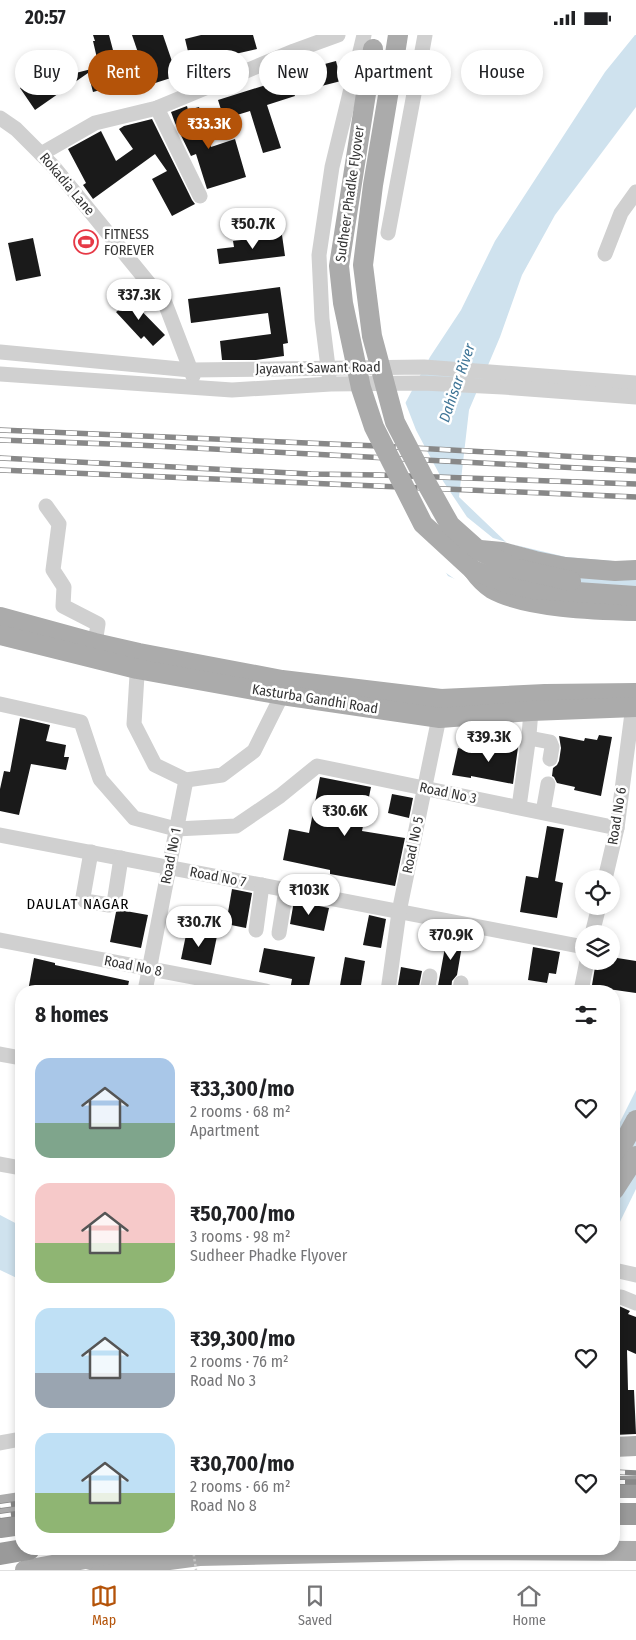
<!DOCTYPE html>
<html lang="en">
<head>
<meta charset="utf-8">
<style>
  :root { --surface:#fff; --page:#f2f2f2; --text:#202124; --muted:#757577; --line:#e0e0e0; --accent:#b45309 }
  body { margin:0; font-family:"Fira Sans Condensed",sans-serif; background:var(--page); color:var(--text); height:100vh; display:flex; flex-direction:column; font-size:19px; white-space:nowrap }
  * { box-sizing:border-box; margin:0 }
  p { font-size:16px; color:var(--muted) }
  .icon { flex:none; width:28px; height:28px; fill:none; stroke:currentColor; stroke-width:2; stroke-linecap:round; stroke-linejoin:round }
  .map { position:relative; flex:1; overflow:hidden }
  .side { position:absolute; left:15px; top:950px; width:605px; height:570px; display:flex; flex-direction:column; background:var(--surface); border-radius:20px; box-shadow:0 2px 8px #0003 }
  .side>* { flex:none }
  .guide { position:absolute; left:15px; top:15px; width:606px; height:45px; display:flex; gap:10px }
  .tools { position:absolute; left:575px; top:835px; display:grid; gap:10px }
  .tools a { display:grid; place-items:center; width:45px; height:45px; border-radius:50%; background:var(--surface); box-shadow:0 2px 8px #0003; font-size:25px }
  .price { position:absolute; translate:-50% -42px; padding:0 11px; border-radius:18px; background:#fff; color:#222; font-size:16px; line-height:32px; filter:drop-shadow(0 1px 2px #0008) }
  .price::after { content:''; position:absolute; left:50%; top:30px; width:15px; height:11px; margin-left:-8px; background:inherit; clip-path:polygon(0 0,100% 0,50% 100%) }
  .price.on { background:var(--accent); color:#fff }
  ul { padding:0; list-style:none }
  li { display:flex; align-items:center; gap:15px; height:125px; padding:0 20px }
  li span { display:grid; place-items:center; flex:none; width:140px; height:100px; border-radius:15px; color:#555 }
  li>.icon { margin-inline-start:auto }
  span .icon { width:60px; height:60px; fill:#fffc; stroke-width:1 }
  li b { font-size:21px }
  h2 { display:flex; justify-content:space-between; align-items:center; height:60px; padding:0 20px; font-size:21px }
  .tag { padding:0 18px; border-radius:22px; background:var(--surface); box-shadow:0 2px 8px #0003; font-size:18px; line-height:45px }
  .tag.on { background:var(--accent); color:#fff }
  .status { display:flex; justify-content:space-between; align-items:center; height:35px; padding:0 25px; background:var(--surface); direction:ltr }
  .status svg { height:14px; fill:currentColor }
  .dock { display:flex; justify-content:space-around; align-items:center; height:70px; border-top:1px solid var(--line); background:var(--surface); font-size:14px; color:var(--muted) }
  .dock a { display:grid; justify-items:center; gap:2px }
  .dock .on { color:var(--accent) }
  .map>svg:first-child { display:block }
</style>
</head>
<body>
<div class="status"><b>20:57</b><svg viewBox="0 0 49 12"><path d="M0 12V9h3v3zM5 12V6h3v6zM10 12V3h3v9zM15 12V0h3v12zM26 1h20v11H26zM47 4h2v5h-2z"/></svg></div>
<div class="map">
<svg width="636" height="1535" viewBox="0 0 636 1535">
  <rect width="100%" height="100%" fill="#fff"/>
  <g fill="#cfe2ee">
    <path d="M635,0h1v72l-81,108 -33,60 -22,62 -31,73 -10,87 48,46 59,14 70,6v57l-6,1 -110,-15 -72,-30 -46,-77 -1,-88 29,-54 31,-47 34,-69 110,-169z"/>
    <path d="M636,1055v99l-22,45v-100z"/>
    <path d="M0,1180l21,11v54l-21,-10z"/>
  </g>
  <path fill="#fff" d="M404,364l12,31 27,51 24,36 26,21 38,12 -16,55 -52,-20 -21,-15 -42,-70 -2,-89z"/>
  <g fill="#1a1a1a">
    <path d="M93,0h16l13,49 -29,8 -5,-19 -53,37 -15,-22 41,-30 11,16 27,-7 -6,-26h2z"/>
    <path d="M132,0h31l14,41 -28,9z"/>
    <path d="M201,0h52l4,14 -66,15 -6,-25z"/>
    <path d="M336,26l5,20 -47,12 1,3 -28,9 14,43 -18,5 -13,-42 -26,8 -6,-19 89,-28 -1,-3z"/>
    <path d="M187,71l1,4 11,-3 12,40 24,-8 11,38 -39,12 -11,-35 -5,2 -16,-33 -4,-11z"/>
    <path d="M152,84l40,81 3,4 -23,12 -20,-37 15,-8 -12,-17 -62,45 -10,-14 3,-2 -18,-34 33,-18 15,30 17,-12 -14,-20 5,-3z"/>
    <path d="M282,200l3,21 -66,8 -2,-15 17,-2 -1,-6z"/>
    <path d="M33,203l8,38 -25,5 -8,-38z"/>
    <path d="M280,252l8,56 -5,1 1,12 -28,4h-34l-2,-19 51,-7 -3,-21 -77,10 -3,-24z"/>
    <path d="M126,260l39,40 -12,11 -9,-10 -3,3 -25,-27 4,-3 -4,-4z"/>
    <path d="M20,683l30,7 -4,16 20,4 -2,12h5l-3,13 -35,-6 -12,51 -19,-4v-22l4,-18 6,1z"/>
    <path d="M599,700l13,2 -11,59 -27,-6 1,-3 -18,-4 -3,-6 -2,-1 1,-8 4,-3 2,-4 2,-13 -2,-12 25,5 1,-3 12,2z"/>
    <path d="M506,702l13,3 -6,44 -42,-8v2l-19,-3 6,-27 35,7 2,-14 10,2z"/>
    <path d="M320,742l51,10 -9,44 43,7 -10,48 -65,-12v-4l-47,-10 6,-31 20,4z"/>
    <path d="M392,759l21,4 -4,20 -21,-5z"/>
    <path d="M547,791l17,3 -9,52 8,2 -6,35 -37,-6 6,-36 12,2z"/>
    <path d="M232,854l20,4 -6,35 -20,-4z"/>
    <path d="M294,866l35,7 -5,23 -34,-7z"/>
    <path d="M120,875l28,5 -7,33 -31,-6 6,-30z"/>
    <path d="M369,880l17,4 -5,29 -18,-3z"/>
    <path d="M187,895l30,6 -6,29 -30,-6z"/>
    <path d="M448,896l16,3 -7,41 -5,6 -1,10h-14z"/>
    <path d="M533,912l27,5 -4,22 -7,-1 -2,10 -19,-3z"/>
    <path d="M264,913l51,9 -7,34 -18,-1 2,-11 -33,-7z"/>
    <path d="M345,922l20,4 -5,30h-21z"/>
    <path d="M611,922l25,4v32l-28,-4v2h-17l5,-30h15z"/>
    <path d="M34,923l21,5v2l74,16 -2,10h-99z"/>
    <path d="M401,932l21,4 -4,20h-21z"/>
    <path d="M614,1271h5l11,5 -2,3 8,3v37l-9,-4 1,40h6l2,44 -22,1z"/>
  </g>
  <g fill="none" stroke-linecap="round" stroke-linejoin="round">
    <g stroke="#d0d0d0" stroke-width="15">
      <path d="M157,73l43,88"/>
      <path d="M0,83l16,11 37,37 112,137 28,73"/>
      <path d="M41,119l54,-31 62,-15 137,-57 44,-16"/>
      <path d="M388,198l37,-198"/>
      <path d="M605,219l16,-41 15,-21"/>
      <path d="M0,317l191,18 233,-3 212,16"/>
      <path d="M0,339l232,16 99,-6 92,-1 80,4 133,10"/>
      <path d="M329,340l-7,-56 -3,-64 13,-88 32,-132"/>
      <path d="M46,471l13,18 -6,46 11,17 -1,19 35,18 -3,19"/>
      <path d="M138,624l-4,65 21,41 31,15 36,-5 32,-24 28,-56v-11"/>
      <path d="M0,669l81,18 19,57 34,39 42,11 60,-3 44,-30 37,-30 300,62"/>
      <path d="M529,703l21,4 2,5 -2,12"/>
      <path d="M519,772l10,-72 2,-24"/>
      <path d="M543,777l5,-28"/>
      <path d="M0,800l584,112"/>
      <path d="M91,817l-8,45 2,4 24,4 5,-2 7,-45"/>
      <path d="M605,844l12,-51 17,-130"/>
      <path d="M256,895l6,-45"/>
      <path d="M279,898l7,-43"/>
      <path d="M592,899l7,-28"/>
      <path d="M0,905l266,51"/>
      <path d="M145,956l41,-211"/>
      <path d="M388,956l11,-79 42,-204"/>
      <path d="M427,956l3,-15"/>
      <path d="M460,956l1,-8"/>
      <path d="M581,956l6,-30"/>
      <path d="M0,1019l21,4"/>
      <path d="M0,1129l21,4"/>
      <path d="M614,1235l22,5"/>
      <path d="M614,1262h7l15,6"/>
      <path d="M0,1408l21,-4"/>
    </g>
    <g stroke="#ababab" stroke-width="20">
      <path d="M395,19l3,-19"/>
      <path d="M480,515l22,2 33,9 30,6 50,4 21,-1"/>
      <path d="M473,535c5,7 11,14 19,19 34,19 104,21 144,22"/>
      <path d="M0,582l95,26 44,10 143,27 159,19 104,-5 91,-1"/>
      <path d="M0,600l137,34 145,26 158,23 91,-7 105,-4"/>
      <path d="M614,1125l22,-40"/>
      <path d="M614,1155l22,-34"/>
      <path d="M614,1412l22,-1"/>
      <path d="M0,1470l21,-3"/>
      <path d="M87,1524l31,8 81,-11 272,-6 165,1"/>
      <path d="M25,1535l93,-17 11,-4"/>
    </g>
    <g stroke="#9a9a9a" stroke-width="22">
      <path d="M614,1452h22"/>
      <path d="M614,1479h22"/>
      <path d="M0,1492l21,-3"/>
      <path d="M0,1519l29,-5"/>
    </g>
    <g stroke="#888" stroke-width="5.5">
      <g id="rail">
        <path d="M0,395l378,16 258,14"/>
        <path d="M0,405l137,5 499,26"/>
        <path d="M0,423l311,16 68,1 257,9"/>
        <path d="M0,435l636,27"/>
        <path d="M614,1437l22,1"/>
        <path d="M614,1447h22"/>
        <path d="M0,1471l21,-3"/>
        <path d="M0,1481l21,-3"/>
      </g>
    </g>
    <use href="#rail" stroke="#fff" stroke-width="4" stroke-dasharray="11" stroke-linecap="butt"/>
    <path stroke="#cdcdcd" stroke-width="2.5" stroke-dasharray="2.5 2.5" stroke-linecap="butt" d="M193,1514l3,21"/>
    <g stroke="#ababab" stroke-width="20">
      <path d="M373,14l-34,217 4,37 18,85 13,39 49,97 50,46 36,14 24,5 103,7"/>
      <path d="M395,19l-22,131 -10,80 9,71 23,86 32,62 23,41 28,25 36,18 57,13"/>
    </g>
  </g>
  <defs>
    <g id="stadium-ring" transform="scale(1.25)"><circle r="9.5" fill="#fff" stroke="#e63946" stroke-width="1.5"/><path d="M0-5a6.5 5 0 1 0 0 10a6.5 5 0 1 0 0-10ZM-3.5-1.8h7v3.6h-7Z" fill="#e63946"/></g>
  </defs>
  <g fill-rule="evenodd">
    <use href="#stadium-ring" x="86" y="207"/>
  </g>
  <g text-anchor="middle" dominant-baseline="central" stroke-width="5" stroke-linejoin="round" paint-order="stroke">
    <g font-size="14" fill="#333" stroke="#fff">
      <text transform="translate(67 149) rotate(50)">Rokadia Lane</text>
      <text transform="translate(350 159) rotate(-82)">Sudheer Phadke Flyover</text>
      <text transform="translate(318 333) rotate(-1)">Jayavant Sawant Road</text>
      <text transform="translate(315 664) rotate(9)">Kasturba Gandhi Road</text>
      <text transform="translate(448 758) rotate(12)">Road No 3</text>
      <text transform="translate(617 781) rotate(-81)">Road No 6</text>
      <text transform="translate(413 810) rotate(-78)">Road No 5</text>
      <text transform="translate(171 821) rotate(-79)">Road No 1</text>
      <text transform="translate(218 842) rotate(11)">Road No 7</text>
      <text transform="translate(133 931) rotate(11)">Road No 8</text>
    </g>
    <g font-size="14" fill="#333" stroke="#fff" text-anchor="start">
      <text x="104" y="199">FITNESS<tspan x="104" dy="16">FOREVER</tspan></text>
    </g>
    <g font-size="15" font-style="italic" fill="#3f7597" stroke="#fff">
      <text transform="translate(457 348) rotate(-71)">Dahisar River</text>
    </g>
    <g font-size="15" letter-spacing="1" fill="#000" stroke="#fff">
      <text x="78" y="869">DAULAT NAGAR</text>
    </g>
  </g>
</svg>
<div class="tools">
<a><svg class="icon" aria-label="locate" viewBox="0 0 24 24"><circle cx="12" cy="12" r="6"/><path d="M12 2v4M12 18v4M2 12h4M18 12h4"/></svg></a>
<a><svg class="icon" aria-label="layers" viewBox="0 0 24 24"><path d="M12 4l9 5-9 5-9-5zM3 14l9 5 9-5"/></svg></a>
</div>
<b class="price on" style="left:209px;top:115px">₹33.3K</b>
<b class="price" style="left:253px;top:215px">₹50.7K</b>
<b class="price" style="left:139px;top:286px">₹37.3K</b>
<b class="price" style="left:489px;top:728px">₹39.3K</b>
<b class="price" style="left:345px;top:802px">₹30.6K</b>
<b class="price" style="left:309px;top:881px">₹103K</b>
<b class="price" style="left:199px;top:913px">₹30.7K</b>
<b class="price" style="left:451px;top:926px">₹70.9K</b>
<div class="guide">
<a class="tag">Buy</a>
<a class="tag on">Rent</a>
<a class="tag">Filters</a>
<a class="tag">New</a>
<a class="tag">Apartment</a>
<a class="tag">House</a>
</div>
<section class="side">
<h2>8 homes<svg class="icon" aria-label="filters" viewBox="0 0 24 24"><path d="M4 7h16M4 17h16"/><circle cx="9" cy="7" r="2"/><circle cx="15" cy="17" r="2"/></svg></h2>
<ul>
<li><span style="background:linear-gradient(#a9c7e8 65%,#7fa58c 0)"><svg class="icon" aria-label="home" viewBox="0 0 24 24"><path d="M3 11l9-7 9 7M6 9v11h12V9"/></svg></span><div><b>₹33,300/mo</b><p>2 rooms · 68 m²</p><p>Apartment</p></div><svg class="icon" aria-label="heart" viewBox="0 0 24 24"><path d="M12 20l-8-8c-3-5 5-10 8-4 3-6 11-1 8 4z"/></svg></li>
<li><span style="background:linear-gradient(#f6c9c9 60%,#8fb573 0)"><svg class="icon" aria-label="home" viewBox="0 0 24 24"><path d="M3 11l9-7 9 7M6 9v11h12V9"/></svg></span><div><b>₹50,700/mo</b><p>3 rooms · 98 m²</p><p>Sudheer Phadke Flyover</p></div><svg class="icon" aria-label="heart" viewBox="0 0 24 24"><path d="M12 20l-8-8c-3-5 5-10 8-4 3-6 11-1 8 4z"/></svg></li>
<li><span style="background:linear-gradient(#bfe0f5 65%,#9aa5b1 0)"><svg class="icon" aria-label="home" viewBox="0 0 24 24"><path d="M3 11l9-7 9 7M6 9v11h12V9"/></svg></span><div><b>₹39,300/mo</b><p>2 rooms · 76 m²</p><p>Road No 3</p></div><svg class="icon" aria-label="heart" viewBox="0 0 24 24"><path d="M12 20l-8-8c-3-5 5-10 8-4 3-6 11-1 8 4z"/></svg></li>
<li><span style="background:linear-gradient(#bfe0f5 60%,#8fb573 0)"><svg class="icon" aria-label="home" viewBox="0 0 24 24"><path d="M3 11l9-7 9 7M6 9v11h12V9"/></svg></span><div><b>₹30,700/mo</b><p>2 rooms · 66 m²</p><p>Road No 8</p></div><svg class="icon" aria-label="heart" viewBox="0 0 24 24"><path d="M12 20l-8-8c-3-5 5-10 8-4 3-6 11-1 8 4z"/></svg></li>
</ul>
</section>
</div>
<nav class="dock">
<a class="on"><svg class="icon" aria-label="map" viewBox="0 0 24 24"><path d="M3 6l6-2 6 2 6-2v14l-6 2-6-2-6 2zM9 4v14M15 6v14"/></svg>Map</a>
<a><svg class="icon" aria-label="saved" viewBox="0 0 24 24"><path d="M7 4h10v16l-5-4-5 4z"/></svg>Saved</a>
<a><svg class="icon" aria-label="home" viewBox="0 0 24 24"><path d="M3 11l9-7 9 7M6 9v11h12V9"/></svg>Home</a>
</nav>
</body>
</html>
